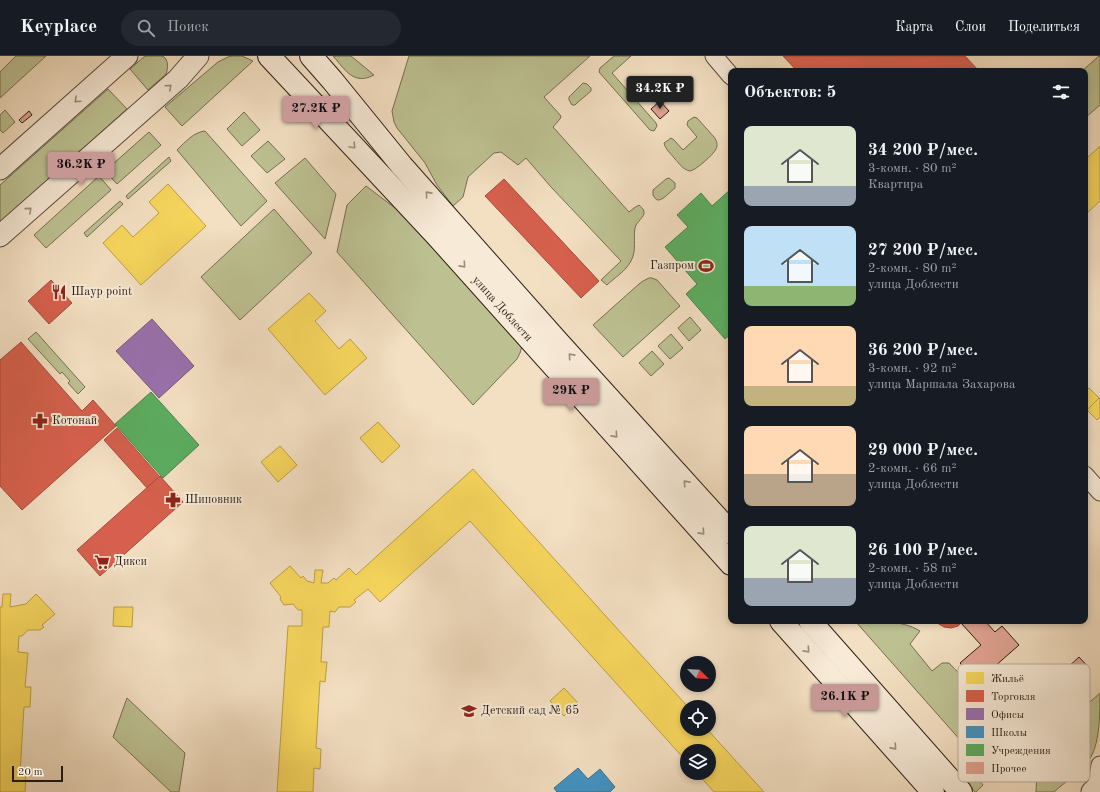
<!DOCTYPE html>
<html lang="ru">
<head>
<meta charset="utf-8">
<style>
  :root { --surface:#171b24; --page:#242831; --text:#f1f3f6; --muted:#9ea1a6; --line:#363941; --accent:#c59692 }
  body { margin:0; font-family:"Old Standard TT",serif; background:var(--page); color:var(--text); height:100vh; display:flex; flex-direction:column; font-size:15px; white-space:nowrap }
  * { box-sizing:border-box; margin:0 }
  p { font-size:13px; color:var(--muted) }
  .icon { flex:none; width:22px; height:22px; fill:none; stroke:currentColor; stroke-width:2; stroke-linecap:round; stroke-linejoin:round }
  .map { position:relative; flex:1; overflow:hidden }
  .panel { position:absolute; left:728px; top:12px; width:360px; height:556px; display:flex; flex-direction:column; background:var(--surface); border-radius:8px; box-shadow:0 2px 6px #0003 }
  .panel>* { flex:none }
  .needle { width:26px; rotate:114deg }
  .fabs { position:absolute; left:680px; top:600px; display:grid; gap:8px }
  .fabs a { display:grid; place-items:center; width:36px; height:36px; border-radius:50%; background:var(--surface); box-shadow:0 2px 6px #0003; font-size:20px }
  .scale { position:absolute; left:12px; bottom:10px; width:51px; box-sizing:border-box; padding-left:4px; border:2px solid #2a1d13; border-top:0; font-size:11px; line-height:14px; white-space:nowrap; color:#2a1d13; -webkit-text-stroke:3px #f7ead7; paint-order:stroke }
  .price { position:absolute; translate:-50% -34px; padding:0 9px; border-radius:4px; background:var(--accent); color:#111; font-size:13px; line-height:26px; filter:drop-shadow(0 1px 2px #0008) }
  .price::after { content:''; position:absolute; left:50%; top:24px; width:12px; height:9px; margin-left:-6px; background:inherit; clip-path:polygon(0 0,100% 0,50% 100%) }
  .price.selected { background:#222; color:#fff }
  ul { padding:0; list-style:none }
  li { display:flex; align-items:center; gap:12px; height:100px; padding:0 16px }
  li span { display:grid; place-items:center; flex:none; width:112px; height:80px; border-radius:8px; color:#555 }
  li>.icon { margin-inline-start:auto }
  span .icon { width:48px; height:48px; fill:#fffc; stroke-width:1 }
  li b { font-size:17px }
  h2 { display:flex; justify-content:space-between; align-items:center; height:48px; padding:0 16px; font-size:17px }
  header { display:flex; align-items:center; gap:24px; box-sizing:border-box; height:56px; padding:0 20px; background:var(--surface); border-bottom:1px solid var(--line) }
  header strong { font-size:19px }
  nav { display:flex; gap:22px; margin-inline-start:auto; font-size:14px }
  .search { width:280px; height:36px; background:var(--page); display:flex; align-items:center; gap:10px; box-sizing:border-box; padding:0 14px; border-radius:22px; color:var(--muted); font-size:15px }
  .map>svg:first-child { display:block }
</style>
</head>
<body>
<header>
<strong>Keyplace</strong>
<div class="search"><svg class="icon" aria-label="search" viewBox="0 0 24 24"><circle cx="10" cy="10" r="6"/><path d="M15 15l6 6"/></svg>Поиск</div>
<nav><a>Карта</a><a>Слои</a><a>Поделиться</a></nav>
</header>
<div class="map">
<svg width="1100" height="736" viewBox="0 0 1100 736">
  <rect width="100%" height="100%" fill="#f3dfc2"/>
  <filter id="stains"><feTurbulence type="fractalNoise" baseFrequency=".005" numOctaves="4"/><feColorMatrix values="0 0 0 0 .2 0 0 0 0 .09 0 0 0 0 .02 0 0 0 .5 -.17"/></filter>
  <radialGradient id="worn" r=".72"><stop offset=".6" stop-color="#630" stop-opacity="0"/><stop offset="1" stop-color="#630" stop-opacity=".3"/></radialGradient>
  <g fill="#bdc192" stroke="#746f52">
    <path d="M16,0h30l-46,42v-26z"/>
    <path d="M145,0c5,0 13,0 17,0 7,2 6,13 4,18l-18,16 -18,-21z"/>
    <path d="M232,0h10l11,5 -71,65 -17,-19 53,-45 10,-5z"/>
    <path d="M333,0h18l23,19c-21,11 -29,-6 -41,-19z"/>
    <path d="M409,0h181l-46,41 17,19 -1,3 -7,8 76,85 5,-4 5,-3c2,2 5,4 5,7 1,5 -8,10 -9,16 -2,11 2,22 -4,33 -5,10 -17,17 -24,24l-6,-5 20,-19 -70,-74 -25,-29 -8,7 -17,-13 -7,1 -26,24 -5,20 -10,9 -16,-21 -12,-22 -28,-35 -3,-6 -2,-11z"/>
    <path d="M614,0h17l-19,17 44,50 1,3 -3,5 -4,-1 -51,-58 1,-4z"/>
    <path d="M1099,0h1v49l-15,13v-47h-3z"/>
    <path d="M583,27l4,1 4,4v3l-14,12 -2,2h-3l-3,-5v-3z"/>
    <path d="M108,33l19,20 -127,113v-37z"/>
    <path d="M5,54l10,12 -12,11 -3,-3v-15z"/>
    <path d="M244,56l16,18 -18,16 -15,-17z"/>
    <path d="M694,61l3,1 17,19c3,4 4,8 2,12 -2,5 -21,22 -26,22 -7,-1 -11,-8 -15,-12 -4,-5 -10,-10 -11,-16l3,-2 4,-3 3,2 9,10 14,-13 -10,-12 1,-4z"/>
    <path d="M205,75l62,70 -26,25 -64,-76c8,-8 17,-18 28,-19z"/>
    <path d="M149,76l12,13 -44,39 -12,-13z"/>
    <path d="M268,85l17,18 -18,14 -16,-17z"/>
    <path d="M169,101l2,4 -43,38 -2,-3z"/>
    <path d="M305,102l31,36 -11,45 -50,-56z"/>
    <path d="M99,120l12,14 -65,58 -12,-13z"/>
    <path d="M669,122l6,5v5c-4,3 -13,13 -17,12 -2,0 -4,-3 -5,-5v-5l13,-11z"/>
    <path d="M366,130l41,31 115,129 -2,7 -3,6 -44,46 -136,-153 10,-47z"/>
    <path d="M120,145l3,3 -36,33 -3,-4z"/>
    <path d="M274,153l38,44 -72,67 -39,-43z"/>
    <path d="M649,222h3l5,2 23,26 -57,51 -30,-32 46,-41 4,-3z"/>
    <path d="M690,261l11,13 -12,11 -11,-13z"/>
    <path d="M36,276l49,55 -7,7 -10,-11 2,-2 -8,-9 -2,2 -32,-35z"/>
    <path d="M671,278l12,14 -13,11 -12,-13z"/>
    <path d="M652,295l12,13 -13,12 -12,-13z"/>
    <path d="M856,566c22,0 44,-3 64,9l-10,13 22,27 10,-8h7c14,15 33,31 25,53 -3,9 -8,17 -13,25z"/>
    <path d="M1100,637c0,18 0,48 -9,64 -9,14 -25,24 -37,35h-18l2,-39 1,-5 3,-3z"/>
    <path d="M127,642l58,55 -6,39h-8l-58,-55z"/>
    <path d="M967,711l16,18 -7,7h-1c-7,-8 -10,-15 -8,-25z"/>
  </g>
  <g fill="#f6d55c" stroke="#b99e46">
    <path d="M1100,90v55l-12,11 -2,-2 -1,1v-57l3,3z"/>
    <path d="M168,128l38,42 -65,59 -38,-42 19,-18 11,12 26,-24 -10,-11z"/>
    <path d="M309,237l17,18 -11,10 24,28 11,-10 17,19 -42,37 -57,-66z"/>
    <path d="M1089,332l10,10 -12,12 -2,-2v-16z"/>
    <path d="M1099,342l1,1v18l-3,3 -10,-10z"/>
    <path d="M378,366l22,24 -18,17 -22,-25z"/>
    <path d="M280,390l17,19 -19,17 -17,-20z"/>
    <path d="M473,413l215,238 -1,22h20l57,63h-50l-17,-19h12v-22h-22v11l-217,-241 -90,81 -12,-13 -14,11 2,2 -6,5h-11l-4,5 -5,-1 -1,16h-6l-2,35h6l-2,20 -5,-1 -4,67 5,1 -1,20 -6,-1 -1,24h-36l11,-166h14v-16h-4l-5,-6 -9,1 -4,-6 1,-2 -11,-14 20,-17 11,12 2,-2 4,5 7,2 1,-13h8l-2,13h7l6,-5 2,2 13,-12 7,7z"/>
    <path d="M3,538h8l-1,13 16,-3 10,-10 19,20 -13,11 2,2 -4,3h-12l-6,6h-3l-1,16 10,1 -3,34h6l-1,20h-6l-4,67h6l-1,18h-25v-185h2z"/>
    <path d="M114,551h19l-1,20 -19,-1z"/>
    <path d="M564,632l14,15 -14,13 -14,-15z"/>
  </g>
  <g fill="#d6604d" stroke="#a24c3c">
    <path d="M783,0h182l14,15h-182z"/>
    <path d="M504,123l95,102 -18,17 -96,-102z"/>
    <path d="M51,224l21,23 -23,21 -21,-23z"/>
    <path d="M21,286l61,69 11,-11 23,26 -94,84 -22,-24v-126z"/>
    <path d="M117,372l43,49 -13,11 -43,-48z"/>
    <path d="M160,420l23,26 -83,74 -23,-26z"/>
    <path d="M934,565h29l-5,5 -7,2 -7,-1z"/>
  </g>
  <path fill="#9970ab" stroke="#78577d" d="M152,263l42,47 -35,32 -43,-47z"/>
  <path fill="#4393c3" stroke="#3c708e" d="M578,712l10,11 12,-10 15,18 -5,5h-53l-3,-4z"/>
  <g fill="#5aae61" stroke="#4c824a">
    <path d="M731,133v145l-6,5 -39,-45 11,-10 -32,-37 23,-20 -11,-12 24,-22 11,13z"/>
    <path d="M151,336l48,53 -36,33 -48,-54z"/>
  </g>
  <g fill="#e1a392" stroke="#2a1d13">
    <path d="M660,45l9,10 -9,8 -9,-10z"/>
    <path d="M29,55l3,4 -10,8 -3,-3z"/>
    <path d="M963,565h22l10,11 7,-6 17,19 -42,37 -17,-19 21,-18 -20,-22z"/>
    <path d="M1079,601l11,12 -15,13 -10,-12z"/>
  </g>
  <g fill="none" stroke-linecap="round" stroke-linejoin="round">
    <g stroke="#5c4e3f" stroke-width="19">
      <g id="minor">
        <path d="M714,0l17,20"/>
        <path d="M1085,419l15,17"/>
        <path d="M1096,732l4,-23"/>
      </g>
    </g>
    <g stroke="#5c4e3f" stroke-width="23">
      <g id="tertiary">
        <path d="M0,113l127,-113"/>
        <path d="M0,180l178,-157 20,-23"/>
        <path d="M1092,736l8,-7"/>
      </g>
    </g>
    <g stroke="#2a1d13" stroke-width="24">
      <g id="secondary">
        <path d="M269,0l168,180 294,328"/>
        <path d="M311,0l21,24 70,86 156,176 173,191"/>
        <path d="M781,565l152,171"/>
        <path d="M810,565l151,171"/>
      </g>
    </g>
    <use href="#minor" stroke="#f7ead7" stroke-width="17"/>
    <use href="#tertiary" stroke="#f7ead7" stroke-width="21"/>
    <use href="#secondary" stroke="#f7ead7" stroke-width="22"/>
  </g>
  <defs><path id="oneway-chevron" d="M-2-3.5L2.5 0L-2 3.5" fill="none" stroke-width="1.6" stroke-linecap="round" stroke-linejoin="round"/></defs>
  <g stroke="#9b8e7f">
    <use href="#oneway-chevron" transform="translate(169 31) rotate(-42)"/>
    <use href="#oneway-chevron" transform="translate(77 44) rotate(138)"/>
    <use href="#oneway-chevron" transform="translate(353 90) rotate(47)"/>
    <use href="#oneway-chevron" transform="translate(428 138) rotate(-132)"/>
    <use href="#oneway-chevron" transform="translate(29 154) rotate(-41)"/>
    <use href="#oneway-chevron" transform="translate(463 209) rotate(48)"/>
    <use href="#oneway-chevron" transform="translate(571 300) rotate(-132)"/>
    <use href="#oneway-chevron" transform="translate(615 379) rotate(48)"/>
    <use href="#oneway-chevron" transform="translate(686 427) rotate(-132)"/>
    <use href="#oneway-chevron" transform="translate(702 476) rotate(48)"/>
    <use href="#oneway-chevron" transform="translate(807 594) rotate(48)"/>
    <use href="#oneway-chevron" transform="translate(894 691) rotate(48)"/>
  </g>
  <defs>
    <g id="stadium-bare" transform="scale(1.2)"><path d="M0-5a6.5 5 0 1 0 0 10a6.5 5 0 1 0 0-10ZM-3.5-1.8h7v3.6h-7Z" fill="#8f2418" stroke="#f7ead7" stroke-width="2.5" paint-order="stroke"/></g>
    <g id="restaurant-bare" transform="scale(1.2)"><path d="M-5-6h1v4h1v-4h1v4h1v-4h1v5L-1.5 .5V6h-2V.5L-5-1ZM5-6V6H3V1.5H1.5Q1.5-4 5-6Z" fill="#8f2418" stroke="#f7ead7" stroke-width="2.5" paint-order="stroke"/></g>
    <g id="pharmacy-bare" transform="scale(1.2)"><path d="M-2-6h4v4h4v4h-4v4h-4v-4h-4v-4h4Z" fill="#8f2418" stroke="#f7ead7" stroke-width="2.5" paint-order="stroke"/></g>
    <g id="supermarket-bare" transform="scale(1.2)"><path d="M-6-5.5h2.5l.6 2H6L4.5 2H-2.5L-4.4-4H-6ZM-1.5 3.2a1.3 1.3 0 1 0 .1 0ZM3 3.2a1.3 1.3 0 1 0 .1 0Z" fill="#8f2418" stroke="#f7ead7" stroke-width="2.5" paint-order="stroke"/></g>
    <g id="school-bare" transform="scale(1.2)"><path d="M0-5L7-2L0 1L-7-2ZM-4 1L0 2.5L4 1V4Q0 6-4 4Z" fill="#8f2418" stroke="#f7ead7" stroke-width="2.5" paint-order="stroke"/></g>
  </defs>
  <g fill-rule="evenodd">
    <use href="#stadium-bare" x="706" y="210"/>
    <use href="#restaurant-bare" x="59" y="236"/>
    <use href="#pharmacy-bare" x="40" y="365"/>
    <use href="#pharmacy-bare" x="173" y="444"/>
    <use href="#supermarket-bare" x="102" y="506"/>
    <use href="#school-bare" x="469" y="655"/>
  </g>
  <g text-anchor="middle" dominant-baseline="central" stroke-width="4" stroke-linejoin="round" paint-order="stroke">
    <g font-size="12" fill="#2a1d13" stroke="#f7ead7" text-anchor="start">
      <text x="694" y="210" text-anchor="end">Газпром</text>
      <text x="71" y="236">Шаур point</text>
      <text x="52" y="365">Котонай</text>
      <text x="185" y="444">Шиповник</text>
      <text x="114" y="506">Дикси</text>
      <text x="481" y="655">Детский сад № 65</text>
    </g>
    <g font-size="12" fill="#2a1d13" stroke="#f7ead7">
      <text transform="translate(502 253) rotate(48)">улица Доблести</text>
    </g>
  </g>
  <rect x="958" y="608" width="132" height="118" rx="6" fill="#f7ead7" stroke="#baac9c" stroke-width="1"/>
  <rect x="966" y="616" width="18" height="12" fill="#f6d55c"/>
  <rect x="966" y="634" width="18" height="12" fill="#d6604d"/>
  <rect x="966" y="652" width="18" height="12" fill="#9970ab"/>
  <rect x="966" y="670" width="18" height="12" fill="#4393c3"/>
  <rect x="966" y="688" width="18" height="12" fill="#5aae61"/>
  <rect x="966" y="706" width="18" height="12" fill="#e1a392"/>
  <g font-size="11" fill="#2a1d13">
    <text x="991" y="626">Жильё</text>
    <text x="991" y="644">Торговля</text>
    <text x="991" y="662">Офисы</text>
    <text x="991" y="680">Школы</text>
    <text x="991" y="698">Учреждения</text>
    <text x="991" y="716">Прочее</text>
  </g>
  <rect width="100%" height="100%" filter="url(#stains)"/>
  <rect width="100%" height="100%" fill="url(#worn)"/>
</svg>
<div class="fabs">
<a><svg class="needle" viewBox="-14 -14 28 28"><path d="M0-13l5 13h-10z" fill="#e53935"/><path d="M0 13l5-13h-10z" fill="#9ea1a6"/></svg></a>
<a><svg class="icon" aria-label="locate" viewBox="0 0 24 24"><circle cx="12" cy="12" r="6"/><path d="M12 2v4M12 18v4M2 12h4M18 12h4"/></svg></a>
<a><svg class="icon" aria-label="layers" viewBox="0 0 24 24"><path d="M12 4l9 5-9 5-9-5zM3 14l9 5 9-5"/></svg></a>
</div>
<div class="scale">20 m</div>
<b class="price selected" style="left:660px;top:54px">34.2K ₽</b>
<b class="price" style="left:316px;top:74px">27.2K ₽</b>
<b class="price" style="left:81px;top:130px">36.2K ₽</b>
<b class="price" style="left:571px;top:356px">29K ₽</b>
<b class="price" style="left:845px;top:662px">26.1K ₽</b>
<section class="panel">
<h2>Объектов: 5<svg class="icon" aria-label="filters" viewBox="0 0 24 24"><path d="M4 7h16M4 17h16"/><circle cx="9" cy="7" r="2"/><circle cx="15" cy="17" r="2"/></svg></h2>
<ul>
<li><span style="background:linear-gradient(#dfe7d0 75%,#9aa5b1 0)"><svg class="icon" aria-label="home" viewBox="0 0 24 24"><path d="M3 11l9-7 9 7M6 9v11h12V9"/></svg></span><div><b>34 200 ₽/мес.</b><p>3-комн. · 80 m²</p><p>Квартира</p></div></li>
<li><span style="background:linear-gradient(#bfe0f5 75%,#8fb573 0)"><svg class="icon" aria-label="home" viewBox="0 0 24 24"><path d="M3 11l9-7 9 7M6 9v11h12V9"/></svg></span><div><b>27 200 ₽/мес.</b><p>2-комн. · 80 m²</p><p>улица Доблести</p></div></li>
<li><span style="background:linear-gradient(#ffd9b3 75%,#c2b280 0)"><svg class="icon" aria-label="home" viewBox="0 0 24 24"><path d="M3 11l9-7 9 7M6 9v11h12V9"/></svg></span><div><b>36 200 ₽/мес.</b><p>3-комн. · 92 m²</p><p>улица Маршала Захарова</p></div></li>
<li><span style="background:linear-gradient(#ffd9b3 60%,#b9a48a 0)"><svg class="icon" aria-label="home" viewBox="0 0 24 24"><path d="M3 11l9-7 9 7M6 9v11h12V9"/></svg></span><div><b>29 000 ₽/мес.</b><p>2-комн. · 66 m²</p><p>улица Доблести</p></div></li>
<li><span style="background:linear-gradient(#dfe7d0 65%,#9aa5b1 0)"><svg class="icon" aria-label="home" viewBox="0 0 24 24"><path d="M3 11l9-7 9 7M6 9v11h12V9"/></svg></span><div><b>26 100 ₽/мес.</b><p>2-комн. · 58 m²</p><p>улица Доблести</p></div></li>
</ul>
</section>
</div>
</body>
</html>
